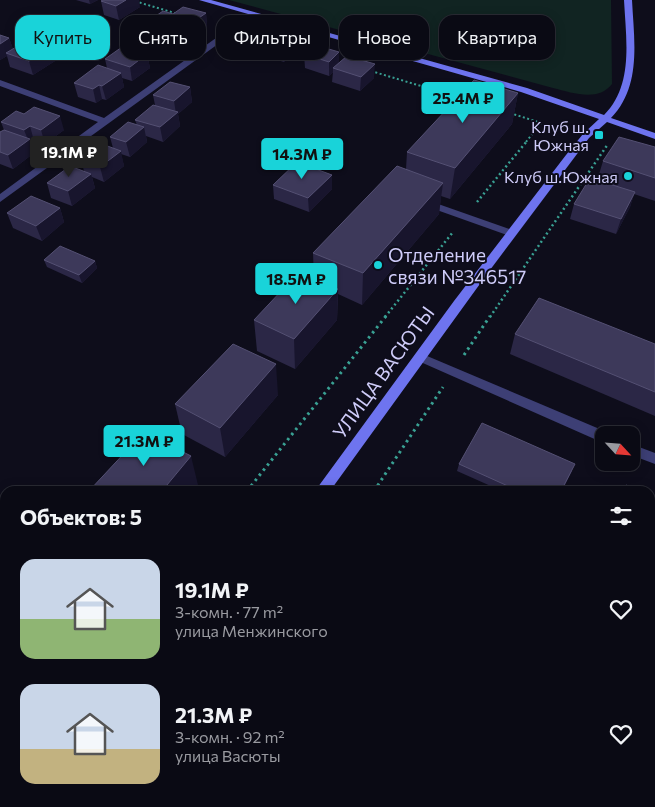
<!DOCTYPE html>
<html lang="ru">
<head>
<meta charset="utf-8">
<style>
  :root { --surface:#0a0a14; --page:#13131d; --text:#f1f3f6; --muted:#999aa0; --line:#2a2b34; --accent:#19d3d9 }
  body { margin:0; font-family:Commissioner,sans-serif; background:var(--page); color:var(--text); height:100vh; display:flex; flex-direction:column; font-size:19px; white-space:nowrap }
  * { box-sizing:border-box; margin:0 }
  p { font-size:16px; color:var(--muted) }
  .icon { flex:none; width:28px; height:28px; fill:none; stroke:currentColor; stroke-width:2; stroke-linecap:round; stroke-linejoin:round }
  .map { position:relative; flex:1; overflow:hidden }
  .side { position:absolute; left:0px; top:486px; width:655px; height:321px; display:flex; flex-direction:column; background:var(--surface); border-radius:15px 15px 0 0; box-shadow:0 2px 12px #0003,0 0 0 1px var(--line) }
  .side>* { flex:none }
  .hud { position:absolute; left:15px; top:15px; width:625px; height:45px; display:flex; gap:10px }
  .needle { width:32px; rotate:116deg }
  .fabs { position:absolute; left:595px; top:426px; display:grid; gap:10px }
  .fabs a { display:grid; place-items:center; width:45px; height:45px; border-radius:10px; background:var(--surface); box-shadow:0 2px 12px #0003,0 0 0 1px var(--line); font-size:25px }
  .price { position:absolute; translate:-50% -42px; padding:0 11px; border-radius:5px; background:var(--accent); color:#111; font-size:16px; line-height:32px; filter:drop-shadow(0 1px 2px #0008) }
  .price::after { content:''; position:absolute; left:50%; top:30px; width:15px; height:11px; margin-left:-8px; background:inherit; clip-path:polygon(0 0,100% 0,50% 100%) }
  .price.current { background:#222; color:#fff }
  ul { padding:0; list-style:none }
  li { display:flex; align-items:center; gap:15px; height:125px; padding:0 20px }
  li span { display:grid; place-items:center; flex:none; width:140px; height:100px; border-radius:15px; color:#555 }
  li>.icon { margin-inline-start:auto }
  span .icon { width:60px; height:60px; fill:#fffc; stroke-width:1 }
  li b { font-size:21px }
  h2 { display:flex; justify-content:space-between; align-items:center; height:60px; padding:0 20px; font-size:21px }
  .tag { padding:0 18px; border-radius:15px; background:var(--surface); box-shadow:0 2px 12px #0003,0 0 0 1px var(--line); font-size:18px; line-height:45px }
  .tag.current { background:var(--accent); color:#111 }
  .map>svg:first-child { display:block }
</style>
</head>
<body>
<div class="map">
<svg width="655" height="807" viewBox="0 0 655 807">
  <rect width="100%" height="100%" fill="#0e0d1b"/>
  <path fill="#112422" d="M229,0h382l1,84c-14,18 -39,9 -59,4z"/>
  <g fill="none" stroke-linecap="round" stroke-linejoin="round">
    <g stroke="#39a093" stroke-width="2" stroke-dasharray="2 2.5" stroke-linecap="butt">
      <path d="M131,0l47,14"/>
      <path d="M292,48l18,5"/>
      <path d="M371,71l90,27"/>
      <path d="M510,113l56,18"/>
      <path d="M526,142l15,-19"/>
    </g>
    <g stroke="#39a093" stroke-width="2.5" stroke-dasharray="2 3" stroke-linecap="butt">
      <path d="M477,202l50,-61"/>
      <path d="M385,317l68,-85"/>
      <path d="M490,317l118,-173"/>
    </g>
    <g stroke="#39a093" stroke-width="3" stroke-dasharray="2.5 4" stroke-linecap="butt">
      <path d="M464,355l26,-39"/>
      <path d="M247,491l139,-175"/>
      <path d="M374,491l69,-104"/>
    </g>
    <g stroke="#39a093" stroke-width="4" stroke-dasharray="3 5" stroke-linecap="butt">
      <path d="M121,802l7,5"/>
      <path d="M166,807l3,-5"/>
    </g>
    <path fill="#3d3f75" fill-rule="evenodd" d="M424,199l91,32 1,2 -1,2h-8l-87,-31 -1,-2z"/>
    <g fill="#3d3f75" fill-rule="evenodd">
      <path d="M251,13l7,2 -258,187v-8l98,-72 -98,-36v-6l104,38z"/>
      <path d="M420,353l189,80v2h-5v7l-5,-1 -183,-81 -2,-3z"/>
      <path d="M631,444l24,9v11l-24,-9z"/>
      <path d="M0,785l5,2v15h20l2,5h-22l-5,-2z"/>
    </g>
    <g fill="#6e74ef" fill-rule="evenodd">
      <path d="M199,0h12l316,88 77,27c30,-30 22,-76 20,-115h8c2,40 10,86 -21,118l44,15v6l-48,-17 -18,16 -99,132 -160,221h-15l139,-190 112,-146 17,-21 16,-15 -78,-27z"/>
      <path d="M83,802h20l-2,5h-20z"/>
    </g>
  </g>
  <g fill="#2b2746">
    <path d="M76,0h22l-8,4z"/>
    <path d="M101,1l39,6 -21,13 -15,-5z"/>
    <path d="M206,13l1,14 -19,14 -4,-1 1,4 -18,13 -25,-7 -2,-14 14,-10 -1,-8 20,-4z"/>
    <path d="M0,35l9,3 4,11 38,-1 4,13 -22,14 -23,-8 -3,-11 -7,4z"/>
    <path d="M282,35l13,18 -11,9 -13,-4 -1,-14z"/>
    <path d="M232,36l36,8 -15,12 -20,-6z"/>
    <path d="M339,52v10l35,16 -14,13 -28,-9 1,-10 -4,4 -24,-8 -1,-14z"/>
    <path d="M147,54l3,14 -18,13 -10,-3 2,9 -18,13 -4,-1 -6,4 -18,-6 -4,-14 33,-15 -2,-9z"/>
    <path d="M190,87l2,15 -14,12 2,12 -17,16 -17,-6 1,6 -17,15 -9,-3 3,12 -20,16 -12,-5 3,11 -23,18 -21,-8 -4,-15 37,-12 -3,-11 32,-12 -3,-11 27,-12 -2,-5 20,-15 -2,-10z"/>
    <path d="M518,93l-6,31 -62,75 -9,-3 -2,18 -77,91 -24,-11 -1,26 -42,49 -38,-18 -3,-31 60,-41 -1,-26 93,-84 1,-17z"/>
    <path d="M1,122l63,8 -19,14 -11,-3 -3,2 3,10 -21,16 -13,-5v-32l4,-2z"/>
    <path d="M655,147v54l-21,-7 -4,13 -14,27 -46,-15 4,-15 23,-23 6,-20z"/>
    <path d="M332,175v14l-23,23 -35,-13 -1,-14z"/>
    <path d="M60,208l4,14 -22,19 -29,-13 -6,-15z"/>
    <path d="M44,260l51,1 2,7 -15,15 -35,-16z"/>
    <path d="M515,334l140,10v72l-145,-62z"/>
    <path d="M278,395l-53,62 -43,-23 -7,-30z"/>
    <path d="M459,464l113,7 -10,20h-60l-45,-20z"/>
    <path d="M650,496l5,2v63l-5,-2z"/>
    <path d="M5,574v82l-5,-4v-73z"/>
  </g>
  <g fill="#18152d">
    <path d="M89,0h9l-8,4z"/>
    <path d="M126,0h13l1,7 -21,13 -3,-14z"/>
    <path d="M206,13l1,14 -19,14 -2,-14z"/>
    <path d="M183,31l2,13 -18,13 -3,-14z"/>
    <path d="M267,31l1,13 -15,12 -1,-14z"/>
    <path d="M9,38l5,14 -8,1 1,3 -7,4v-16z"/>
    <path d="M295,39v14l-11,9 -1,-14z"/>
    <path d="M51,48l4,13 -22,14 -4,-14z"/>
    <path d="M339,52v14l-6,2v4l-4,4v-14z"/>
    <path d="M147,54l3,14 -18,13 -2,-14z"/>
    <path d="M375,64l-1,14 -14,13 1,-14z"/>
    <path d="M121,73l3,14 -18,13 -4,-14z"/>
    <path d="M99,85l3,14 -6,4 -3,-14z"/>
    <path d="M190,87l2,15 -14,12 2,12 -17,16 -3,-15 16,-13 -2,-13z"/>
    <path d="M518,93l-6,31 -62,75 5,-31z"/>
    <path d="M60,116l4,14 -19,14 -4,-14z"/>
    <path d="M30,126l4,15 -3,2 3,10 -21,16 -5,-14 20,-15 -4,-10z"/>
    <path d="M144,127l3,15 -17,15 -4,-15z"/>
    <path d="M121,151l3,15 -20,16 -4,-15z"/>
    <path d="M91,174l4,14 -23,18 -4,-15z"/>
    <path d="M332,175v14l-23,23 -1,-14z"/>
    <path d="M443,183l-4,31 -77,91 1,-32z"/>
    <path d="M635,192l-5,15 -14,27 5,-15z"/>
    <path d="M60,208l4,14 -22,19 -6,-15z"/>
    <path d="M95,261l2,7 -15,15 -3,-8z"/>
    <path d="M338,289l-1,31 -42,49 -1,-30z"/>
    <path d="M276,364l2,31 -53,62 -5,-29z"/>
    <path d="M191,456l7,29 -5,6h-31z"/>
  </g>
  <g fill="#3d395a" stroke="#545073">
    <path d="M103,0h23l-10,6 -15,-5z"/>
    <path d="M183,7l23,6 -20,14 -33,-9 10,-7 10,3z"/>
    <path d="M158,23l25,8 -19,12 -24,-7z"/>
    <path d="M247,25l20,6 -15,11 -20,-6z"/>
    <path d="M0,35l9,3 -9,6z"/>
    <path d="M282,35l13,4 -12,9 -13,-4z"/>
    <path d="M28,40l23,8 -22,13 -23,-8z"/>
    <path d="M315,45l24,7 -10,10 -25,-8z"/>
    <path d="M122,47l25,7 -17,13 -25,-8z"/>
    <path d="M347,56l28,8 -14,13 -28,-9z"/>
    <path d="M98,65l23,8 -19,13 -3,-1 -6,4 -19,-6z"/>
    <path d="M474,80l44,13 -63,75 -48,-16z"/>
    <path d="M170,82l20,5 -16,14 -21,-6z"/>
    <path d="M153,105l25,7 -18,15 -25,-7z"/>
    <path d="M34,107l26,9 -19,14 -11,-4 -6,4 -23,-8 15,-11 8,3z"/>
    <path d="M128,122l16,5 -18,15 -16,-5z"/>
    <path d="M4,130l26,9 -22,16 -8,-3v-20z"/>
    <path d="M619,137l36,10v31l-52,-17z"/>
    <path d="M102,144l19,7 -21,16 -19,-7z"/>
    <path d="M297,162l35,13 -24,23 -35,-13z"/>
    <path d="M70,166l21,8 -23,17 -21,-8z"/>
    <path d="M397,166l46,17 -80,90 -50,-20z"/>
    <path d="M590,178l45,14 -14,27 -47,-15z"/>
    <path d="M31,196l29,12 -24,18 -29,-13z"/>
    <path d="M60,246l35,15 -16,14 -35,-15z"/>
    <path d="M299,272l39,17 -44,50 -40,-19z"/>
    <path d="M539,298l116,46v48l-140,-58z"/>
    <path d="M233,344l43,20 -56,64 -45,-24z"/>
    <path d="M482,423l93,41 -14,27h-42l-60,-27z"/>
    <path d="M144,432l47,24 -29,35h-73z"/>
    <path d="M626,485l14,6h-17z"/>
    <path d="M650,496l5,2v55l-5,-3z"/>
    <path d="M5,574v72l-5,-4v-63z"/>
    <path d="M254,802h74l7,5h-84z"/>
  </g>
  <g fill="#19d3d9" stroke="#0e0d1b" stroke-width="2">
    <rect x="594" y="130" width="10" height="10" rx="2.5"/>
    <circle cx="628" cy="176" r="5"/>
    <circle cx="378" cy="265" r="5"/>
  </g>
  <g text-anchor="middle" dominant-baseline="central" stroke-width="4" stroke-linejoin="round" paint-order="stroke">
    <g font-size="16" fill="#cfccf9" stroke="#0e0d1b" text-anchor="end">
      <text x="589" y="126">Клуб ш.<tspan x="589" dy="18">Южная</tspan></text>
      <text x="618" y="176">Клуб ш.Южная</text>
    </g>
    <g font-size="19" fill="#cfccf9" stroke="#0e0d1b" text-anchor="start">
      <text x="388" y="254">Отделение<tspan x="388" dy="22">связи №346517</tspan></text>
    </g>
    <g font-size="19" fill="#cfccf9" stroke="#0e0d1b">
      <text transform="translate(383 372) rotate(-54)">УЛИЦА ВАСЮТЫ</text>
    </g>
  </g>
</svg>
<div class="fabs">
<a><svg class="needle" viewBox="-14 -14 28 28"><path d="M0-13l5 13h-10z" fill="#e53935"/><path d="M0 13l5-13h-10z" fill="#999aa0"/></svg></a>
</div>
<b class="price" style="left:463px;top:124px">25.4M ₽</b>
<b class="price current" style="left:69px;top:178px">19.1M ₽</b>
<b class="price" style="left:302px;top:180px">14.3M ₽</b>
<b class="price" style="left:296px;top:305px">18.5M ₽</b>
<b class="price" style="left:144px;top:467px">21.3M ₽</b>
<div class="hud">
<a class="tag current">Купить</a>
<a class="tag">Снять</a>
<a class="tag">Фильтры</a>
<a class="tag">Новое</a>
<a class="tag">Квартира</a>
</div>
<section class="side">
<h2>Объектов: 5<svg class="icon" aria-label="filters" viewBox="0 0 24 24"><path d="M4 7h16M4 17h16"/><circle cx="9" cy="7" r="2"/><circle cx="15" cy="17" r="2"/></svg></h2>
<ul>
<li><span style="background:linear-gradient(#c9d6e8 60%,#8fb573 0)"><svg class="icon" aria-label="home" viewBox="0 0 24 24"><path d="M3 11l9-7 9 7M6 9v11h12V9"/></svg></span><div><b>19.1M ₽</b><p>3-комн. · 77 m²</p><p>улица Менжинского</p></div><svg class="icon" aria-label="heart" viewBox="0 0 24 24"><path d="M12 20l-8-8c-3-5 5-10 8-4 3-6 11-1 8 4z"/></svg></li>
<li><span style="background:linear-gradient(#c9d6e8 65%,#c2b280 0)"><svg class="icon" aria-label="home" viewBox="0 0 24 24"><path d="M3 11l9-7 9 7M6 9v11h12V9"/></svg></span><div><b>21.3M ₽</b><p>3-комн. · 92 m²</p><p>улица Васюты</p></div><svg class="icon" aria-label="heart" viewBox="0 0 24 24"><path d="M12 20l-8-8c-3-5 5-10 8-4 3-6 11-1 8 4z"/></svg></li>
</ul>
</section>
</div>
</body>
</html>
